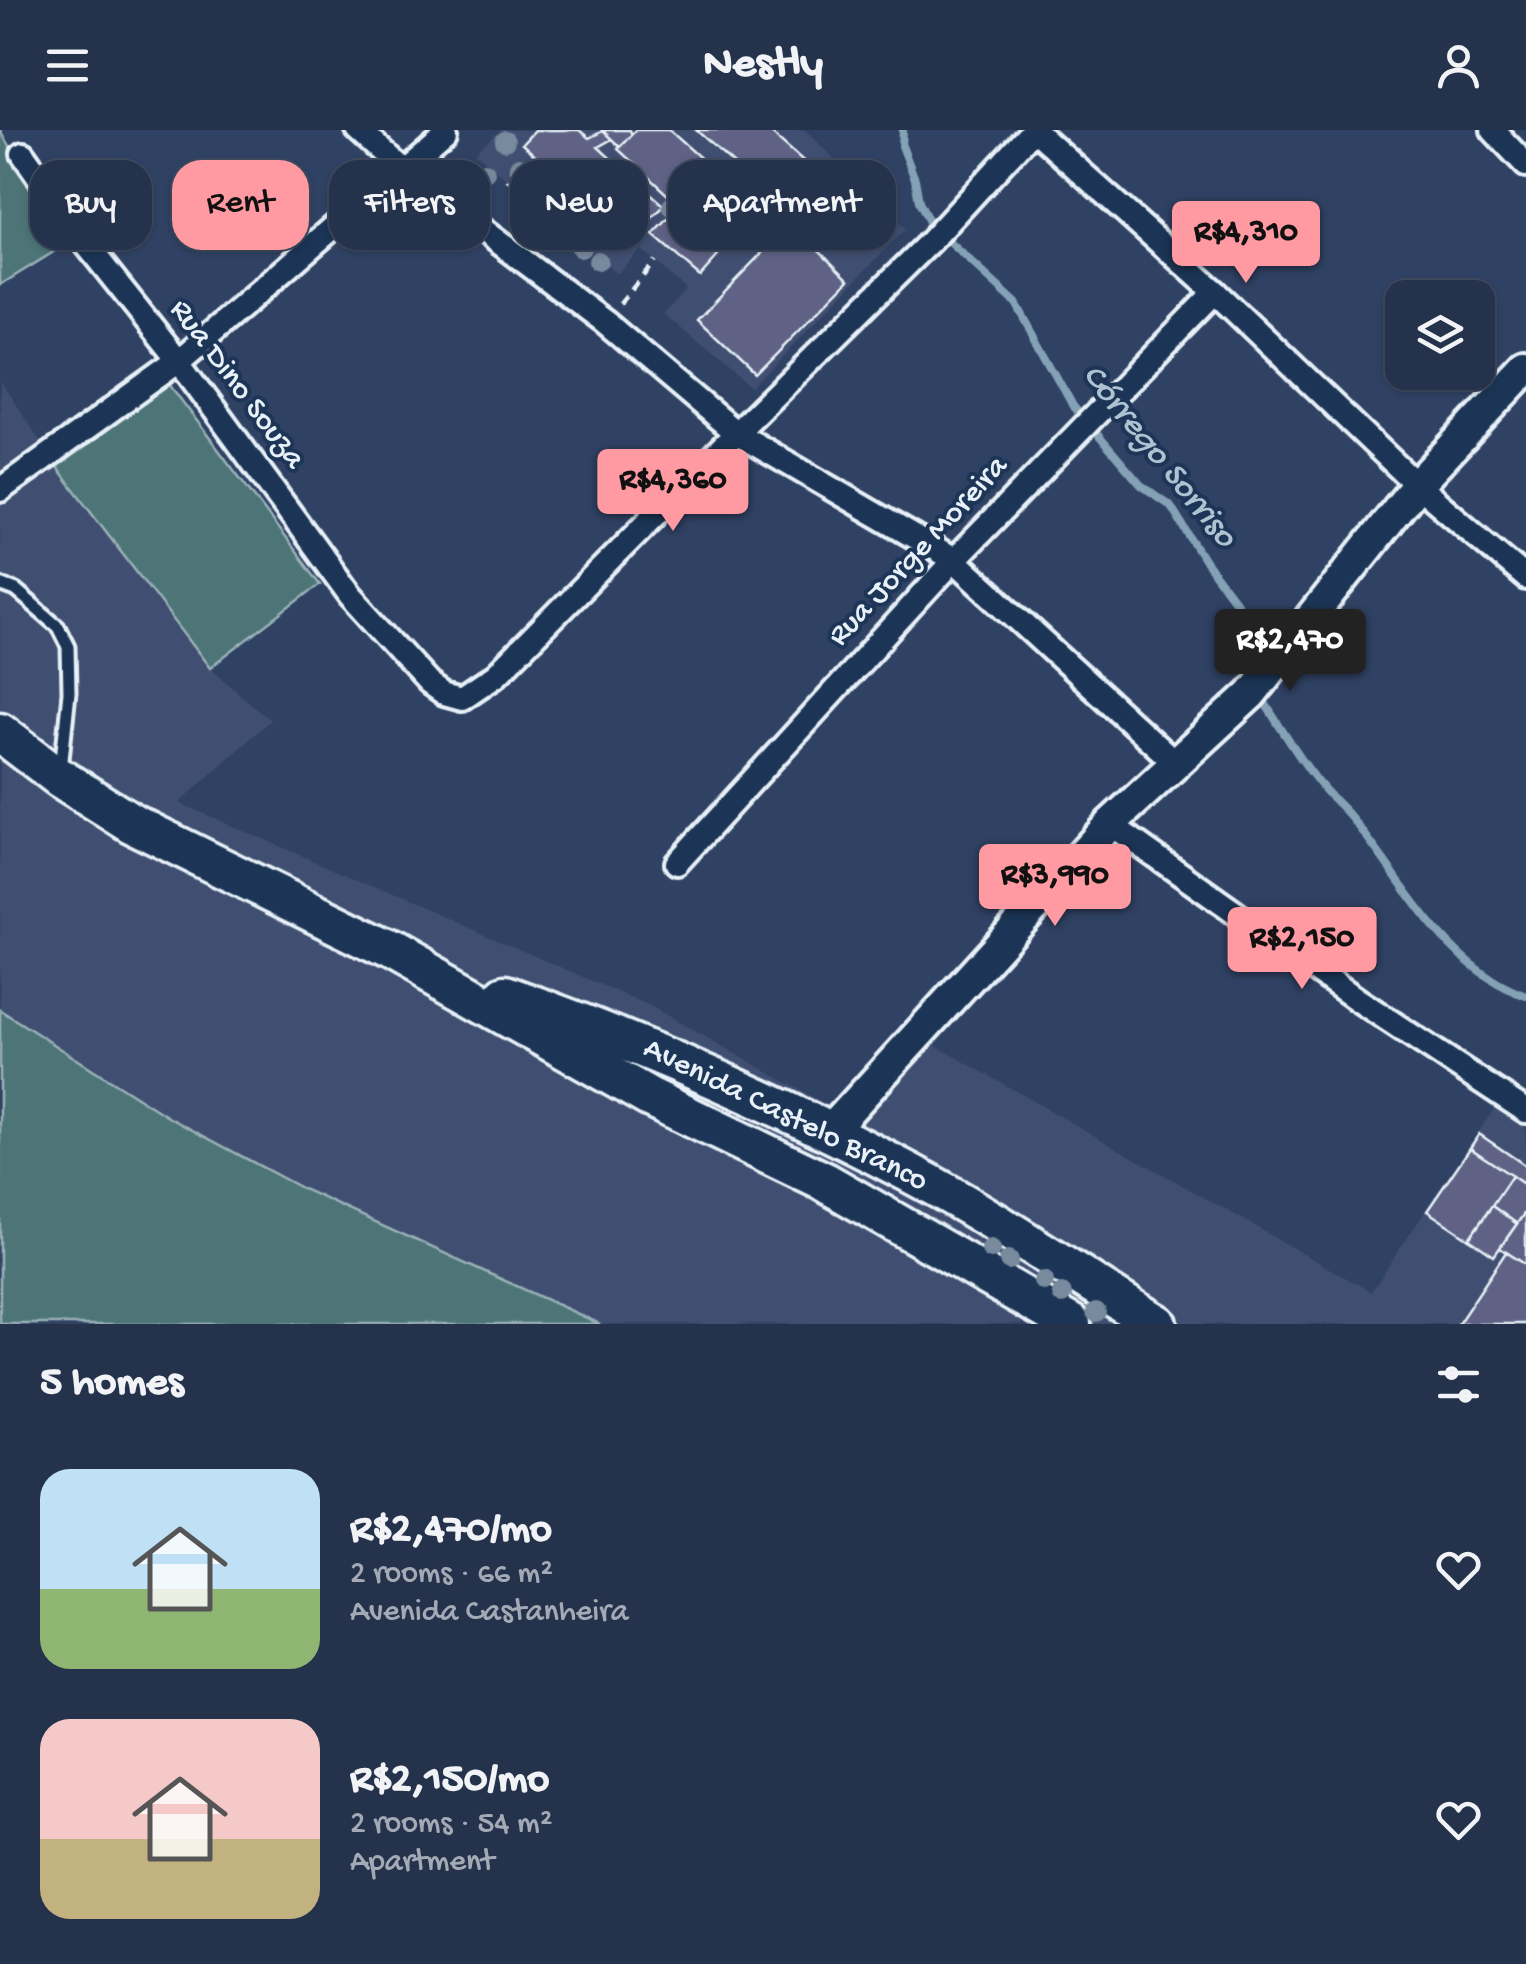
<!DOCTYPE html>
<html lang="en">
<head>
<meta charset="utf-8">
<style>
  :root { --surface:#24324b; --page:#303e55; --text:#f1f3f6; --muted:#a3aab5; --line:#414d63; --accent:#ff9aa2 }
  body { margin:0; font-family:"Gochi Hand",sans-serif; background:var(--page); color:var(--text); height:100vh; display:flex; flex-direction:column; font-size:38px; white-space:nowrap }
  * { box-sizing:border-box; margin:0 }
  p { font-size:32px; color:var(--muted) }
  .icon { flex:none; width:55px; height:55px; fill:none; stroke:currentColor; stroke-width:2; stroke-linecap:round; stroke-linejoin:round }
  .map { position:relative; height:1194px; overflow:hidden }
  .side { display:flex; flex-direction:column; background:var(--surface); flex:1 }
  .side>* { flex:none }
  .hud { position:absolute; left:30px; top:30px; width:1000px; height:90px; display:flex; gap:20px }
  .fabs { position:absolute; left:1385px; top:150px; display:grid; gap:20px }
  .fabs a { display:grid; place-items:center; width:110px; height:110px; border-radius:20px; background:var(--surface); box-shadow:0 2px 8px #0004,0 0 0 2px var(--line); font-size:50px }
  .price { position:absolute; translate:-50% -85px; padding:0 22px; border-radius:10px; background:var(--accent); color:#111; font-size:32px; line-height:65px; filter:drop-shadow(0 2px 5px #0008) }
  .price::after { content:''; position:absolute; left:50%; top:60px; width:30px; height:22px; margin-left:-15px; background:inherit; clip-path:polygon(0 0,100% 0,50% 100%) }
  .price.current { background:#222; color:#fff }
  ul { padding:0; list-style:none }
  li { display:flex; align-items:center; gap:30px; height:250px; padding:0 40px }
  li span { display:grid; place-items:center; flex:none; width:280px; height:200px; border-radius:30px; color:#555 }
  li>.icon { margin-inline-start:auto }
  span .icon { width:120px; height:120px; fill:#fffc; stroke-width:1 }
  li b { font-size:42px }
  h2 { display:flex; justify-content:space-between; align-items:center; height:120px; padding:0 40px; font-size:42px }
  .tag { padding:0 35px; border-radius:30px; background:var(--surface); box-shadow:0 2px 8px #0004,0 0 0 2px var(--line); font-size:35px; line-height:90px }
  .tag.current { background:var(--accent); color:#111 }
  header { display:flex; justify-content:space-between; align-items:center; height:130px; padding:0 40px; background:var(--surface); font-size:45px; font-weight:700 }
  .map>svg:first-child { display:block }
</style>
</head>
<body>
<header><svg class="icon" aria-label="menu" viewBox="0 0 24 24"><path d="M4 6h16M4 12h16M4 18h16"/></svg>Nestly<svg class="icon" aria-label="person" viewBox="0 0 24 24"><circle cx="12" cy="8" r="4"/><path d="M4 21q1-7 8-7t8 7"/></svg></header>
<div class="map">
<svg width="1526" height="1194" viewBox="0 0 1526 1194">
  <rect width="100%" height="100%" fill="#304264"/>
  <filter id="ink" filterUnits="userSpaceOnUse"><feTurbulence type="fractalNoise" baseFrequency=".01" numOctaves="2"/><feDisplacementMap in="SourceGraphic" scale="20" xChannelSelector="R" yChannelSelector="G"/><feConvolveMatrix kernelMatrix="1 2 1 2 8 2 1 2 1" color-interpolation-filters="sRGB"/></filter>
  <g filter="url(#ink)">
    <g fill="#414f71">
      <path d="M502,0h303l100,99 -154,159 -87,-74 22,-25 -45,-40 -24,25 -142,-122z"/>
      <path d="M0,251l57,86 131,175 22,26 60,52 -91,83 471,203 207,116 72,-80 442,250 136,-202 19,10v224h-926l-295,-134 -137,-73 -168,-107z"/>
    </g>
    <g fill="#4d7477" stroke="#9ab2b8" stroke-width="2.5">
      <path d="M0,0l65,115 -65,40z"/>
      <path d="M169,254l151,200 -110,84 -153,-201z"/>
      <path d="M0,880l168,107 137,73 295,134h-600z"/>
    </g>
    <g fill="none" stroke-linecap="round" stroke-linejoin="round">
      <g stroke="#84a1b5" stroke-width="8">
        <path d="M903,0l-1,16 13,33 4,23 11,22 86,79 57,103 68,79 30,21 35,57 43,57 11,31 1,16"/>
        <path d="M1263,561v9c18,28 35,57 56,83 10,13 22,22 32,34 53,63 93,150 175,179"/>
      </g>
    </g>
    <g fill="#5e6285" stroke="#e8f1f8" stroke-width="2.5">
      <path d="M535,0h44l10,8 14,-7 9,8 -14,8 66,59 -34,34 -108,-96z"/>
      <path d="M602,0h28l2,5 -12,12z"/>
      <path d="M636,0h33l36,32 -34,36 -53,-49z"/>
      <path d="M696,0h72l56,49 -33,36z"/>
      <path d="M552,41l14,11 -45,10 -13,-11z"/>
      <path d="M690,66l12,11 11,-11 33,31 -11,11 -7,-6 -16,19 6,5 -18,20 -47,-41z"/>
      <path d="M791,93l58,56 -94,96 -58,-55z"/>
      <path d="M1479,1004l47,32v20l-56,-38z"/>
      <path d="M1470,1018l42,28 -43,63 -42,-28z"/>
      <path d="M1512,1046l14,10v25l-9,13 -25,-18z"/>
      <path d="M1492,1076l25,18 -23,32 -25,-17z"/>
      <path d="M1526,1081v54l-26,-17z"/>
      <path d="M1506,1122l20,13v59h-68z"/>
    </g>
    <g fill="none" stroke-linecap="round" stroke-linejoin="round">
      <g stroke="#e8f1f8" stroke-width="19">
        <path id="service" d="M0,454l16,6 42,36 10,20 1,47 -8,76"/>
      </g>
      <g stroke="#e8f1f8" stroke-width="30">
        <g id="minor">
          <path d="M358,0l42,38 205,154 131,111 218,127 220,202"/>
          <path d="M1034,0l181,162 202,193 109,93"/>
          <path d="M1493,0l33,35"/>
          <path d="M23,24l63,90 93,117 171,234 80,88 14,10 18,5 34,-23 240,-242 195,-192 102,-111"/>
          <path d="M0,360l179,-129 267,-231"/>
          <path d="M1110,694l248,176 168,111"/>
          <path d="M677,733l277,-303 261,-268"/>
        </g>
      </g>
      <g stroke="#e8f1f8" stroke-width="38">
        <path id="tertiary" d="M828,1003l282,-309 141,-130 166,-209 109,-116"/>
      </g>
      <g stroke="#e8f1f8" stroke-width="45">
        <g id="primary">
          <path d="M0,602l60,46 71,45 260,128 258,146 176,85 246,142"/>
          <path d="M505,865c139,50 275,109 405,178 85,45 165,101 247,151"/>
        </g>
      </g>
      <path stroke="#e8f1f8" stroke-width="5" stroke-dasharray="10 8" stroke-linecap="butt" d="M620,174l35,-43"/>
      <use href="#service" stroke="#1d3557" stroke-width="11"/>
      <use href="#minor" stroke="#1d3557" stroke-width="22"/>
      <use href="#tertiary" stroke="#1d3557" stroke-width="30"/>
      <use href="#primary" stroke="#1d3557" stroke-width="38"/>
    </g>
    <g fill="#788a9d">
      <circle cx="505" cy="11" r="10"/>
      <circle cx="519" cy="37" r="10"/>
      <circle cx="485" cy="42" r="10"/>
      <circle cx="638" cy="48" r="10"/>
      <circle cx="672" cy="76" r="10"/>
      <circle cx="555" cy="98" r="10"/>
      <circle cx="581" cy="118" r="10"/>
      <circle cx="598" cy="131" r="10"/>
      <circle cx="991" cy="1119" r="10"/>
      <circle cx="1009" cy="1130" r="10"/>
      <circle cx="1044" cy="1151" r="10"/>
      <circle cx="1062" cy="1164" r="10"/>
      <circle cx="1096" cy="1182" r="10"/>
    </g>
  </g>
  <g text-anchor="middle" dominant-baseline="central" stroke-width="8" stroke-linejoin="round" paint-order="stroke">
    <g font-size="32" fill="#e8f1f8" stroke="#1d3557">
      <text transform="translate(236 255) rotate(53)">Rua Dino Souza</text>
      <text transform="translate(919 422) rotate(-47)">Rua Jorge Moreira</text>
      <text transform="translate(785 986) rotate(26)">Avenida Castelo Branco</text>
    </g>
    <g font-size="35" font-style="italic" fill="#aec2d1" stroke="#1d3557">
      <text transform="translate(1158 327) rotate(51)">Córrego Sorriso</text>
    </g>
  </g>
</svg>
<div class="fabs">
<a><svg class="icon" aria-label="layers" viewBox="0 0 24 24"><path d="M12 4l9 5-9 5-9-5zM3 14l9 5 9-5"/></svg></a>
</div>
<b class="price" style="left:1246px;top:156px">R$4,310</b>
<b class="price" style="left:673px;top:404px">R$4,360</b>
<b class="price current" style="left:1290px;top:564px">R$2,470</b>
<b class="price" style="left:1055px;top:799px">R$3,990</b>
<b class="price" style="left:1302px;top:862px">R$2,150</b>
<div class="hud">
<a class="tag">Buy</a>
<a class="tag current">Rent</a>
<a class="tag">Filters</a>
<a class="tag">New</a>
<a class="tag">Apartment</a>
</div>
</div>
<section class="side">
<h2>5 homes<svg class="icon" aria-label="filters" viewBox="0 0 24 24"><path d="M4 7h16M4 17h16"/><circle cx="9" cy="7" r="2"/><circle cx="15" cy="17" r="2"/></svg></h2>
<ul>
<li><span style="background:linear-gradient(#bfe0f5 60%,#8fb573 0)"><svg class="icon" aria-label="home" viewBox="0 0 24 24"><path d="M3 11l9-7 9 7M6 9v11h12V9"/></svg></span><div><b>R$2,470/mo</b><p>2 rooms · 66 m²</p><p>Avenida Castanheira</p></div><svg class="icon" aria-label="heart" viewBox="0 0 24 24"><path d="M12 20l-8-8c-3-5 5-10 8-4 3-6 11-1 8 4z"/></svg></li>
<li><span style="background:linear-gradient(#f6c9c9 60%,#c2b280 0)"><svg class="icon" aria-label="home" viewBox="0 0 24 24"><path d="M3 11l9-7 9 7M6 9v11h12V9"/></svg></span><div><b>R$2,150/mo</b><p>2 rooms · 54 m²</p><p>Apartment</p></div><svg class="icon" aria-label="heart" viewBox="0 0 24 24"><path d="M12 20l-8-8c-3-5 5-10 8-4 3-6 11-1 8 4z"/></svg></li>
</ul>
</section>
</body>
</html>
